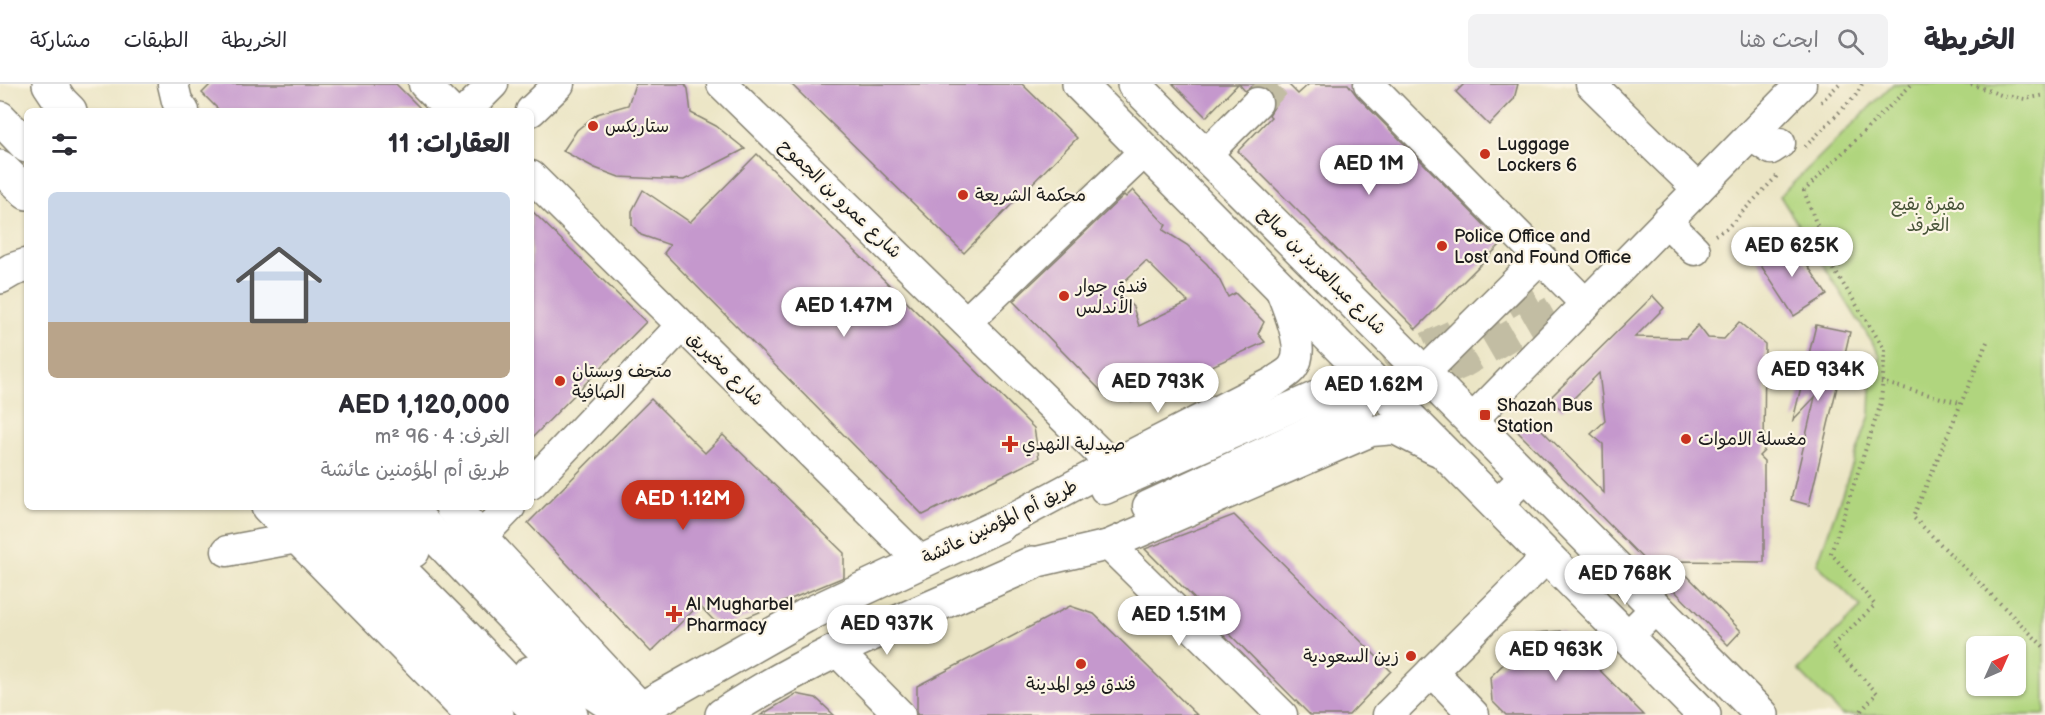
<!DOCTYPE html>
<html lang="ar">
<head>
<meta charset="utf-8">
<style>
  :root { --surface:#fff; --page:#f2f2f3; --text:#2b2b33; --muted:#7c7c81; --line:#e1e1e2; --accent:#c8321e }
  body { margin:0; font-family:"Balsamiq Sans","Playpen Sans Arabic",sans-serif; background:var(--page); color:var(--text); direction:rtl; height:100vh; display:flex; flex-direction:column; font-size:22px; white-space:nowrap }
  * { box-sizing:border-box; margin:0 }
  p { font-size:20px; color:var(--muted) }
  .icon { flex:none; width:33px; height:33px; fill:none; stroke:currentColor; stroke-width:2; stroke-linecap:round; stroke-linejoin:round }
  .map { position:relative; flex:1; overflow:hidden; direction:ltr }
  .panel { position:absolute; left:24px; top:24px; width:510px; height:402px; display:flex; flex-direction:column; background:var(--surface); border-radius:9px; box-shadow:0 2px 4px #0004; direction:rtl }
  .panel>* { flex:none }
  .needle { width:39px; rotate:45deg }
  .tools { position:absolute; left:1966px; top:552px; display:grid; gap:12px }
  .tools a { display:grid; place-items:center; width:60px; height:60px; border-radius:9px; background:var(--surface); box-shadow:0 2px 4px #0004; font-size:30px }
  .price { position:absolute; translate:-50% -51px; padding:0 14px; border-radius:21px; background:#fff; color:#222; font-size:20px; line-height:39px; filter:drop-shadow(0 2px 3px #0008) }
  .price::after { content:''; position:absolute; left:50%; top:36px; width:18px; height:14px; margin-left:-9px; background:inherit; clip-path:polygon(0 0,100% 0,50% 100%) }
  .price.current { background:var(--accent); color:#fff }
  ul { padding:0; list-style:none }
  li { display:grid; align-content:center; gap:12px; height:318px; padding:0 24px }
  li span { display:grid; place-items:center; height:186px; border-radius:9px; color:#555 }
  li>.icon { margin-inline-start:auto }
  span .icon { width:108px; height:108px; fill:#fffc; stroke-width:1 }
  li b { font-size:26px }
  h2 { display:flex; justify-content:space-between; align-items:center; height:72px; padding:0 24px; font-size:26px }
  header { display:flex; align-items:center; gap:36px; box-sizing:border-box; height:84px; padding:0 30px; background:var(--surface); border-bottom:2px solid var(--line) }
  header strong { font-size:28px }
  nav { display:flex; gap:33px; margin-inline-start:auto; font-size:21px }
  .search { width:420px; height:54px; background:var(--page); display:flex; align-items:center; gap:15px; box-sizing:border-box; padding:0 21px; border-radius:9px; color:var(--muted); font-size:22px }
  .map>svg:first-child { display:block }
</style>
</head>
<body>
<header>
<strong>الخريطة</strong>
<div class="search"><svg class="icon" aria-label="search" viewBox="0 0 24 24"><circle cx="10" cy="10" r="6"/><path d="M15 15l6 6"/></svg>ابحث هنا</div>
<nav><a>الخريطة</a><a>الطبقات</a><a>مشاركة</a></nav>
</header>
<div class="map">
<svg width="2045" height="631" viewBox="0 0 2045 631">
  <rect width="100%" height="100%" fill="#fcf5e5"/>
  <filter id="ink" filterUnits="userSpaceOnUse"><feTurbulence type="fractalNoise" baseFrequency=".0167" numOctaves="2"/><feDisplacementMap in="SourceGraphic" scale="12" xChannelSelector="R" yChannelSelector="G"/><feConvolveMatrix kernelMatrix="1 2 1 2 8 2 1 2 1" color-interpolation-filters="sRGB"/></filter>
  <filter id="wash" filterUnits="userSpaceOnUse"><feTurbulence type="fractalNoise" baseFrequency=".008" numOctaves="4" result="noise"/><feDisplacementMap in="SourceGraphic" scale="24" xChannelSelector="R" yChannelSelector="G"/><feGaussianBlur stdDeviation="1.35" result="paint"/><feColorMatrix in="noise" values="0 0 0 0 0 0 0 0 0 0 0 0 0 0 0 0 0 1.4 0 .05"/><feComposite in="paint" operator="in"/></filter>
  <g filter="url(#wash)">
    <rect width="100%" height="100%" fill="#ebe5c5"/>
    <path fill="#b0d57e" stroke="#66784d" stroke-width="1.5" fill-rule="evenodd" d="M1893,0h152v631h-203l-44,-45 63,-63 -44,-43 53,-149 1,-28 9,-32 -100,-159zM1977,562h39v40h-39z"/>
    <g id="blocks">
      <g fill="#c598cd" fill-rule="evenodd">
        <path d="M211,0h185l27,27h-203l-18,-18z"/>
        <path d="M635,0h50l3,5 3,24 25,13 29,23 -61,31 -65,-3 -24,-9 -32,-17 14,-21 20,-16 31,-9z"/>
        <path d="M791,0h231l55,54 -113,115z"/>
        <path d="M1173,0h65l-32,33z"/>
        <path d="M1239,0h49l10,10 11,-10h39l9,12 145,147 -86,86 -178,-178 33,-34 -2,-2 5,-8 -1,-9 -4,-8 -7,-3 -9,-1 -8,5z"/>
        <path d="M1464,0h54l-4,15 -25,26 -33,-33z"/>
        <path d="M757,70l277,274 5,30 -116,57 -259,-262 6,-8 -29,-10 -9,-10v-14l11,-21 47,32z"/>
        <path d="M1133,106l33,35 -3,5 24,15 20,19 12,15 9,18 7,-4 29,29 -6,12 7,8 -132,60 -28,-7 -92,-94 111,-106 2,2zM1146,177l42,41 -49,24 -6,-19 -18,-17z"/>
        <path d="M531,126l115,112 -115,117z"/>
        <path d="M1791,156l36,55 -33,21 -36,-55z"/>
        <path d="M1653,212l11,12 -29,29 51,1 12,-13 10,13 16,1 15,-17 26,22 -1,107 -5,5 5,5v101l-91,-1 68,70 -13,14 -211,-214 13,-13 74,75 -1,-49 -12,-10 14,-13 -6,-48 -37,37 -13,-11z"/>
        <path d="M1816,241l34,7 -41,173 -18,-5 24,-103 -22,23z"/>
        <path d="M651,315l54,54 18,-18 121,118v24l-123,51 -22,-23 -48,47 -123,-129z"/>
        <path d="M1234,431l157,156 -42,44h-39l-165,-166z"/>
        <path d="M1070,522l24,8 103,101h-280v-29z"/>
        <path d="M1561,547l83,84h-138l-14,-14 -2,-24 46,-44z"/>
        <path d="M796,610l20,4 18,17h-73z"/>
      </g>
    </g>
  </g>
  <g filter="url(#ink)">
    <use href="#blocks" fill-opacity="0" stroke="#848070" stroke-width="1.5"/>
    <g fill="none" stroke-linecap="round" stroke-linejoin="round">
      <g stroke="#c2bda3" stroke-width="30" stroke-dasharray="30 15" stroke-linecap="butt">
        <path d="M1257,19l19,-19"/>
        <path d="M1345,300l108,-49 87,-51 8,-8"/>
        <path d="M1366,322l97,-43 103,-60"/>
      </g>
      <g stroke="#848070" stroke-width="33">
        <g id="minor">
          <path d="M173,0l4,17 7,10"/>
          <path d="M424,0l27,27"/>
          <path d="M722,0l390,381"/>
          <path d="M1369,0l217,220"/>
          <path d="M1591,0l59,58 -10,-9"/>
          <path d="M466,27l27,-27"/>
          <path d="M531,27l28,-27"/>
          <path d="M1640,49l58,56"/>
          <path d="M1751,52l20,13 9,-6"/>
          <path d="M1205,71l52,-52"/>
          <path d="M531,92l389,385"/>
          <path d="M1666,137l29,29"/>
          <path d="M966,238l179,-171"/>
          <path d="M1424,289l116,-115"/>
          <path d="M1471,337l330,-337"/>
          <path d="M531,400l150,-158"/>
          <path d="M1105,405l237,-104"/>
          <path d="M1496,421l30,-29"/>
          <path d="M1148,422l212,-98"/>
          <path d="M1000,441l112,-60 162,-83c5,-4 15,-9 19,-15 14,-19 -7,-62 -14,-82"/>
          <path d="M481,453l29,-30"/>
          <path d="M1109,461l173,170"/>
          <path d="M227,467l70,-13"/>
          <path d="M1032,479l77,-18 262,-114 24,-2 41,21"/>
          <path d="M1627,553l29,-29"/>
          <path d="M837,567l63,64"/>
          <path d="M1432,587l42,44"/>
          <path d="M1388,631l159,-158"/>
        </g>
      </g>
      <g stroke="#848070" stroke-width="36">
        <g id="major">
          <path d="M49,0l12,18 9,9"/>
          <path d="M1079,0l625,631"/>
          <path d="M1134,0l290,289 338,342"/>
          <path d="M0,193l12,-7 15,-5"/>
          <path d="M268,423l204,208"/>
          <path d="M452,423l194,208"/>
          <path d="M630,631l175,-99 195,-91"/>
          <path d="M722,631c94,-63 207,-105 310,-152"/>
        </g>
      </g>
      <g stroke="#848070" stroke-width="36">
        <g id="highway">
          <path d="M0,34l27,28"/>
          <path d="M0,83l27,26"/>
          <path d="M303,423l180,190 14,18"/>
          <path d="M338,423l114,115 88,93"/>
          <path d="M371,423l42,44"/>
          <path d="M407,423l164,171 33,22 36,9"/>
          <path d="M530,589l41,42"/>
        </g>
      </g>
      <g stroke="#848070" stroke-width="4" stroke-dasharray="1.5 4.5" stroke-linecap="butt">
        <path d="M1971,0l30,11 24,4 20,-4"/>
        <path d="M1821,18l18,-18"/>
        <path d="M1805,63l52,-53 5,-10"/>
        <path d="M1715,151l12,-7 52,-54"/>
        <path d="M1987,258l-74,175 132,131"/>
        <path d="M1881,298l79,21"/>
        <path d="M1859,631l-1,-1 19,-21 -45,-47 43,-41 -44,-52 50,-150 4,-53 -52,-82 -29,-77 108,-107"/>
      </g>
      <use href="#minor" stroke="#fff" stroke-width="30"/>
      <use href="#major" stroke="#fff" stroke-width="33"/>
      <use href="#highway" stroke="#fff" stroke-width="33"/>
    </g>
  </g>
  <g fill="#c8321e" stroke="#fcf5e5" stroke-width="2">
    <circle cx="593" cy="42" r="6"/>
    <circle cx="1485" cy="70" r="6"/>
    <circle cx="963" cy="111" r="6"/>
    <circle cx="1442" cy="162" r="6"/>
    <circle cx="1064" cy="212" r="6"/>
    <circle cx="560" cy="297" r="6"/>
    <rect x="1479" y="325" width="12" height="12" rx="3"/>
    <circle cx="1686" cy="355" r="6"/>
    <path d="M1007 351h6v6h6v6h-6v6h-6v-6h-6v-6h6z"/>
    <path d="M671 521h6v6h6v6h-6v6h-6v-6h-6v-6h6z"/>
    <circle cx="1411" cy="572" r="6"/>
    <circle cx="1081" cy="580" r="6"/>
  </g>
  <g text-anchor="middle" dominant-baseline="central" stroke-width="4.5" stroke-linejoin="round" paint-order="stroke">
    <g font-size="18" fill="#1c1c1c" stroke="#fcf5e5" text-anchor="start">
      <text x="605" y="42">ستاربكس</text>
      <text x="1497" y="60">Luggage<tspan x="1497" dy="21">Lockers 6</tspan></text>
      <text x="975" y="111">محكمة الشريعة</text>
      <text x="1454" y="152">Police Office and<tspan x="1454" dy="21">Lost and Found Office</tspan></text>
      <text x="1076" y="202">فندق جوار<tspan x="1076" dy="21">الأندلس</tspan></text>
      <text x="572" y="287">متحف وبستان<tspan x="572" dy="21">الصافية</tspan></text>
      <text x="1497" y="321">Shazah Bus<tspan x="1497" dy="21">Station</tspan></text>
      <text x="1698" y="355">مغسلة الاموات</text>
      <text x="1022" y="360">صيدلية النهدي</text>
      <text x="686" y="520">Al Mugharbel<tspan x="686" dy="21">Pharmacy</tspan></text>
      <text x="1399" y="572" text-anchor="end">زين السعودية</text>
      <text x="1081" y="600" text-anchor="middle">فندق فيو المدينة</text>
    </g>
    <g font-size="18" fill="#1c1c1c" stroke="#fcf5e5">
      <text transform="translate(840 115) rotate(44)">شارع عمرو بن الجموح</text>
      <text transform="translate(1322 187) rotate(45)">شارع عبدالعزيز بن صالح</text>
      <text transform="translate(725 285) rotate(44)">شارع مخيريق</text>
      <text transform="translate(1000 438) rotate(-26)">طريق أم المؤمنين عائشة</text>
    </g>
    <g font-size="18" fill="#485439" stroke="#fcf5e5">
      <text x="1928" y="120">مقبرة بقيع<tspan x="1928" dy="21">الغرقد</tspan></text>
    </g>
  </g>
</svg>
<div class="tools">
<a><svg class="needle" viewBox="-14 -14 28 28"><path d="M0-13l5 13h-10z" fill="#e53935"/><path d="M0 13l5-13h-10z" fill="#7c7c81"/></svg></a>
</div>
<b class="price" style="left:1369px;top:112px">AED 1M</b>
<b class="price" style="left:1792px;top:194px">AED 625K</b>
<b class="price" style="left:844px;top:254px">AED 1.47M</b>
<b class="price" style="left:1818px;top:318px">AED 934K</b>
<b class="price" style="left:1158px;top:330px">AED 793K</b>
<b class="price" style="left:1374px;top:333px">AED 1.62M</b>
<b class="price current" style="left:683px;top:447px">AED 1.12M</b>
<b class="price" style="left:1625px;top:522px">AED 768K</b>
<b class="price" style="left:1179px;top:563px">AED 1.51M</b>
<b class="price" style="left:887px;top:572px">AED 937K</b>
<b class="price" style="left:1556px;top:598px">AED 963K</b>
<section class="panel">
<h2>العقارات: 11<svg class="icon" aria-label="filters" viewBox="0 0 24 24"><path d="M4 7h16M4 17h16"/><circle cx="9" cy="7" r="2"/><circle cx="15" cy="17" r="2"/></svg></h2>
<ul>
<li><span style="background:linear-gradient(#c9d6e8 70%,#b9a48a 0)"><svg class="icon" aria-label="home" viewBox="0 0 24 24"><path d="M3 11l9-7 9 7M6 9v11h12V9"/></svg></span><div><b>AED 1,120,000</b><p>الغرف: 4 · 96 m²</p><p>طريق أم المؤمنين عائشة</p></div></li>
</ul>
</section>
</div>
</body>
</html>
